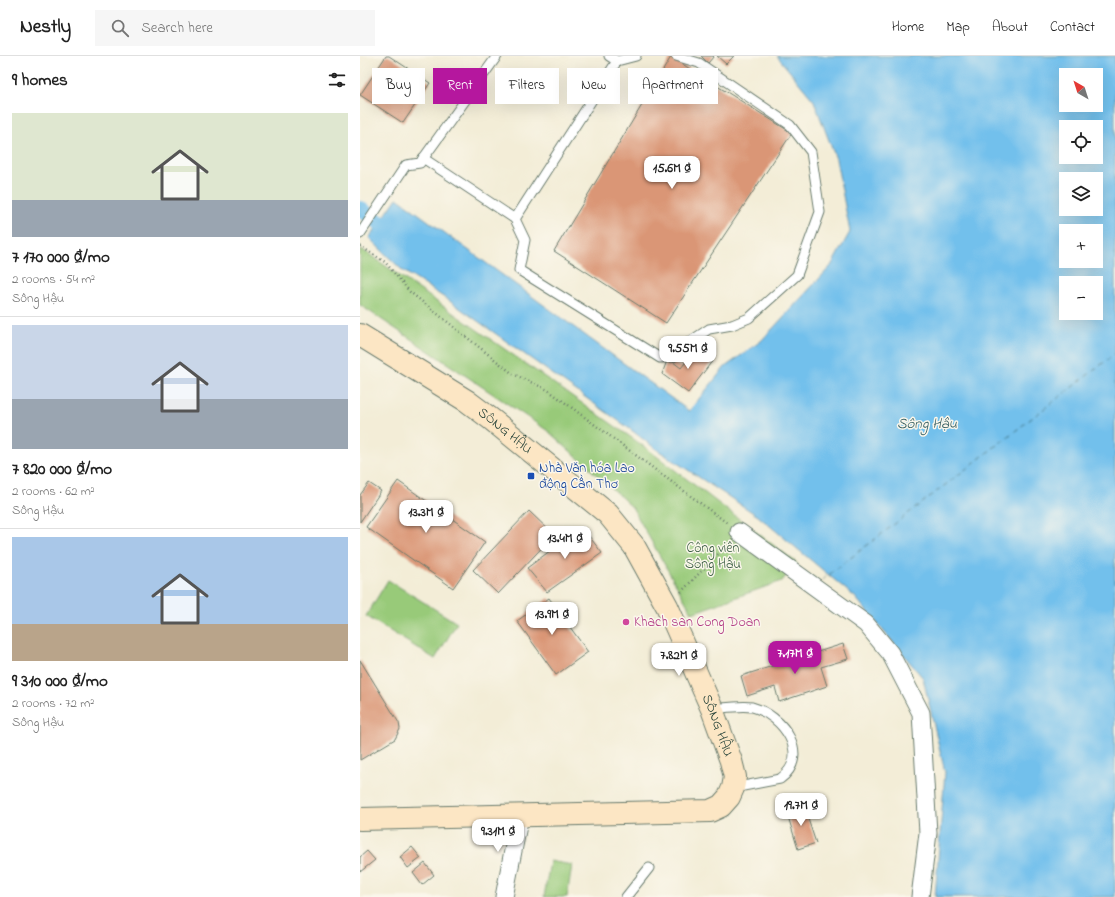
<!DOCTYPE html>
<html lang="en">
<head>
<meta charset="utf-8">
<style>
  :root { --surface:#fff; --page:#f6f6f6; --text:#222; --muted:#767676; --line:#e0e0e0; --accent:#b5179e }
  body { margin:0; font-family:"Indie Flower",sans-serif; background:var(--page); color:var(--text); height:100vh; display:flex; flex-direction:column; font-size:15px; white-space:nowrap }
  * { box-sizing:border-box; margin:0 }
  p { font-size:13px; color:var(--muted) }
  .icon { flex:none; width:22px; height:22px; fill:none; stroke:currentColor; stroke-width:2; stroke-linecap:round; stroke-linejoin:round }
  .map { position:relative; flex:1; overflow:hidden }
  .side { display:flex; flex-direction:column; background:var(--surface); width:360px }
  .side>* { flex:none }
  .banner { position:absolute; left:12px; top:12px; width:380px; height:36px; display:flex; gap:8px }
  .needle { width:26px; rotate:321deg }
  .tools { position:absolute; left:699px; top:12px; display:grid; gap:8px }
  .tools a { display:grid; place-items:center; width:44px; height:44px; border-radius:0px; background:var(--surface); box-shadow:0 4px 16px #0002; font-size:20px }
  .price { position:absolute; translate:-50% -34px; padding:0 9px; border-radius:8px; background:#fff; color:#222; font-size:13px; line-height:26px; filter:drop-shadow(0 1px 2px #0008) }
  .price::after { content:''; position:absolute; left:50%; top:24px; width:12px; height:9px; margin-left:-6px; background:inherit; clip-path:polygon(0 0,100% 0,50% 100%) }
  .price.active { background:var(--accent); color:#fff }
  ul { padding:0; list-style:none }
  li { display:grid; align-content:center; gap:8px; height:212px; padding:0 12px }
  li+li { border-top:1px solid var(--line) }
  li span { display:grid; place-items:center; height:124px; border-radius:0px; color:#555 }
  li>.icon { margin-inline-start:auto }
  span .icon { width:72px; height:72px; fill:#fffc; stroke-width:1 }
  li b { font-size:17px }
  h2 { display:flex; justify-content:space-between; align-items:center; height:48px; padding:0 12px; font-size:17px }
  .chip { padding:0 14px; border-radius:0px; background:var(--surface); box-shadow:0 4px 16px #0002; font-size:14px; line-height:36px }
  .chip.active { background:var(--accent); color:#fff }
  header { display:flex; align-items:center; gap:24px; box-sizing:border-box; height:56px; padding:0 20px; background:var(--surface); border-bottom:1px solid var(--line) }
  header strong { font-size:19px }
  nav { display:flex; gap:22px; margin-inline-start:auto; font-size:14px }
  .search { width:280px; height:36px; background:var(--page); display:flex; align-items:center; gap:10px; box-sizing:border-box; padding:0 14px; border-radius:0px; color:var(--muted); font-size:15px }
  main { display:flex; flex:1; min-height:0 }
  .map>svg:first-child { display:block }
</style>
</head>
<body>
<header>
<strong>Nestly</strong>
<div class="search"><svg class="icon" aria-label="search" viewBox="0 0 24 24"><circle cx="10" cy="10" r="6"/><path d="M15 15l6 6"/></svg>Search here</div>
<nav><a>Home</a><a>Map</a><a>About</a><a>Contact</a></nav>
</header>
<main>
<section class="side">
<h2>9 homes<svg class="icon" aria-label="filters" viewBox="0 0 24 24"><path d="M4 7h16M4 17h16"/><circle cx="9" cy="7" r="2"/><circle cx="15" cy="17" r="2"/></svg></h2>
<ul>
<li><span style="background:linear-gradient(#dfe7d0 70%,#9aa5b1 0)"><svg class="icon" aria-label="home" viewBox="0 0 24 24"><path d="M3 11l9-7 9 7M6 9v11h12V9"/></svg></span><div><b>7 170 000 ₫/mo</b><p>2 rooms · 54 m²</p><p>Sông Hậu</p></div></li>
<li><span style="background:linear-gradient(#c9d6e8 60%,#9aa5b1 0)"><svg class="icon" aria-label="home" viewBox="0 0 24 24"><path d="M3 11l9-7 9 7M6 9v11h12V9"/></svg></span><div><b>7 820 000 ₫/mo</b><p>2 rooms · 62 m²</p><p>Sông Hậu</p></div></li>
<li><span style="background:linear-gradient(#a9c7e8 70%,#b9a48a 0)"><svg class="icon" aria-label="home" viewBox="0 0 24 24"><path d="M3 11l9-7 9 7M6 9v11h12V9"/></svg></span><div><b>9 310 000 ₫/mo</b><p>2 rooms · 72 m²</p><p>Sông Hậu</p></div></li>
</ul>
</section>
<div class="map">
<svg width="755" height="841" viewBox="0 0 755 841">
  <rect width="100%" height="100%" fill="#fbf7ec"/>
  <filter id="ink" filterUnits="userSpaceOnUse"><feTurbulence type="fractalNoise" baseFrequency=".025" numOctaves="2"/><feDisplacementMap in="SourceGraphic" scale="8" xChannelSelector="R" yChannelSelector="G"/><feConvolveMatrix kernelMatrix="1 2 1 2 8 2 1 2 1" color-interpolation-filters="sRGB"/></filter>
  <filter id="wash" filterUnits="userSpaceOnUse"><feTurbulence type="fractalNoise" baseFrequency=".012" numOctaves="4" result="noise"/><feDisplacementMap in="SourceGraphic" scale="16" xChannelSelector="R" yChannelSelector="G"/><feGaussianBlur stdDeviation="0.9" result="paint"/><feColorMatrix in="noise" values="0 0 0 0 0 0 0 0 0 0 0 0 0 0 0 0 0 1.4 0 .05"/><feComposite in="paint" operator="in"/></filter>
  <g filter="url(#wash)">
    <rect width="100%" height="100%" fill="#f3edd7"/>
    <g fill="#98ca79" stroke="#5c8456">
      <path d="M0,192l282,197 155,118 -15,18 -90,32 -60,-106 -84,-76 -188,-126z"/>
      <path d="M28,524l69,43 -22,36 -69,-43z"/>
      <path d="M190,805l22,4 -5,32h-23z"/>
    </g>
    <path fill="#72c0ec" stroke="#487e90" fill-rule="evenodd" d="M417,0h338v841h-180l10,-125 -22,-94 -68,-81 -97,-81 -102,-67 -26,-20 -179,-127 -49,-32 -33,-32 28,-40 292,213 36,-44 36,-26 70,-75 19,-34 -14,-73 -22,-58zM706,19h30v30h-30zM706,71h30v30h-30zM706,123h30v30h-30zM706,175h30v30h-30zM706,227h30v30h-30z"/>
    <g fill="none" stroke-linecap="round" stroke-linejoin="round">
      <path stroke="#72c0ec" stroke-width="16" d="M0,153l38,26"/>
      <path stroke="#345e62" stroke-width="1" stroke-dasharray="5 4" stroke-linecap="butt" d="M462,524l293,-226"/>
    </g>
    <g id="blocks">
      <g fill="#da9676">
        <path d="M26,0h3l41,27 -27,40 -43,-28z"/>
        <path d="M341,0h13l-6,7z"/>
        <path d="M357,0h17l-8,8z"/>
        <path d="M311,1l121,76 -126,190 -112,-72z"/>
        <path d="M337,292l16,12 -25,33 -26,-19 6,-16 13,10z"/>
        <path d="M38,425l87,61 -32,46 -87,-61z"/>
        <path d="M9,427l12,8 -21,31v-27z"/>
        <path d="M169,455l25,24 -56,59 -25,-24z"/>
        <path d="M222,471l20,26 -55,39 -20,-24z"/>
        <path d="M189,542l39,54 -32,23 -39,-54z"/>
        <path d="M483,588l5,15 -27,8 6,19 -48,16 -4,-15 -28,9 -6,-20z"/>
        <path d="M0,604l39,63 1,6 -5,10 -35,21z"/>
        <path d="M443,748l13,39 -18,6 -12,-39z"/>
        <path d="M52,791l9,11 -13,10 -8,-11z"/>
        <path d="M7,795l8,9 -15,12v-15z"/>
        <path d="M65,807l9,12 -12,10 -9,-12z"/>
      </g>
    </g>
  </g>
  <g filter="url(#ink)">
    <use href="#blocks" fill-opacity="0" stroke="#697b6d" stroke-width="1"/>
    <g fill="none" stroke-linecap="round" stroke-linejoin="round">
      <g stroke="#697b6d" stroke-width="11">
        <g id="lane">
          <path d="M257,5l19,-5"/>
          <path d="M63,102l92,61 102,-158 -8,-5"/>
          <path d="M155,163l10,21 -6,30 141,88 13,-1 13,-13 23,-15 23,-4 17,-7 48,-43 23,-63 -9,-60 -21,-27 -91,-62 -23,-7"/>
          <path d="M0,178l46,-69 14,-2 77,-107"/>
          <path d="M352,653c12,-1 29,-4 40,-2 31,8 60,49 28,72l-47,9"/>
          <path d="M266,841l23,-29"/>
        </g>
      </g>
      <g stroke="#697b6d" stroke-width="19">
        <g id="street">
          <path d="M379,476l127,92 24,29 31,60 7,120 -8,64"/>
          <path d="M144,841l16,-82"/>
        </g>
      </g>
      <g stroke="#697b6d" stroke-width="24">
        <g id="secondary">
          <path id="s1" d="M0,279l107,66 24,18 117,95 26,32 33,60 45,103 19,52 4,16 -2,11 -4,9 -8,9 -11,5 -350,8"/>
        </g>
      </g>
      <g stroke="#697b6d" stroke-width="2.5" stroke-dasharray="1 3" stroke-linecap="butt">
        <path d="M0,190l25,16 25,30 103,82 35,16 179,133"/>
        <path d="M321,536l48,-49"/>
      </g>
      <use href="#lane" stroke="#fff" stroke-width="9"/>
      <use href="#street" stroke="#fff" stroke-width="17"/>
      <use href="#secondary" stroke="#fce6c4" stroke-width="22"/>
    </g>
  </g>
  <rect fill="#1a4fb4" stroke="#fbf7ec" stroke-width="1.5" x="167" y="416" width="8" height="8" rx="2"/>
  <circle fill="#d1479c" stroke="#fbf7ec" stroke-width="1.5" cx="266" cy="566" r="4"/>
  <g text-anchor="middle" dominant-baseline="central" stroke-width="3" stroke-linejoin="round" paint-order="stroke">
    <g font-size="14" fill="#1f3d34" stroke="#fbf7ec">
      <text stroke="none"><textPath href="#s1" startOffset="174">SÔNG HẬU</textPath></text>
      <text stroke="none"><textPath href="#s1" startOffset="546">SÔNG HẬU</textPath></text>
    </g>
    <g font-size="14" fill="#164399" stroke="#fbf7ec" text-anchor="start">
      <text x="179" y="412">Nhà Văn hóa Lao<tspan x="179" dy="16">động Cần Thơ</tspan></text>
    </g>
    <g font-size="14" fill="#3d6045" stroke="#fbf7ec">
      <text x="353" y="492">Công viên<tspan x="353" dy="16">Sông Hậu</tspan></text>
    </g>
    <g font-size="14" fill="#b23c85" stroke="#fbf7ec" text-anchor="start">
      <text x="274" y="566">Khach san Cong Doan</text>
    </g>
    <g font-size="15" font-style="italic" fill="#345e62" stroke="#fbf7ec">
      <text x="567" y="368">Sông Hậu</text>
    </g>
  </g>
</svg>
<div class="tools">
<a><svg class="needle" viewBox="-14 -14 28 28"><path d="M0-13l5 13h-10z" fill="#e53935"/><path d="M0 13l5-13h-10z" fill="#767676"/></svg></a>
<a><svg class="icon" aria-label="locate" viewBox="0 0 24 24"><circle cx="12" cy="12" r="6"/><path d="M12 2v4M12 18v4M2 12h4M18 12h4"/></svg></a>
<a><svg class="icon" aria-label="layers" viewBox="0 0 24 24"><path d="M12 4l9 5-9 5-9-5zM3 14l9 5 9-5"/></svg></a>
<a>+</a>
<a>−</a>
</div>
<b class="price" style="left:312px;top:134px">15.6M ₫</b>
<b class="price" style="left:328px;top:314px">9.55M ₫</b>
<b class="price" style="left:66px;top:478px">13.3M ₫</b>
<b class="price" style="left:205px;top:504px">13.4M ₫</b>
<b class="price" style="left:192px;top:580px">13.9M ₫</b>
<b class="price active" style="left:435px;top:619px">7.17M ₫</b>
<b class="price" style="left:319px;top:621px">7.82M ₫</b>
<b class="price" style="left:441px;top:771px">19.7M ₫</b>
<b class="price" style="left:138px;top:797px">9.31M ₫</b>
<div class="banner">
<a class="chip">Buy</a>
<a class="chip active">Rent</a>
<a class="chip">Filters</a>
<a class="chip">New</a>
<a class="chip">Apartment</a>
</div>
</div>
</main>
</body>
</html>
